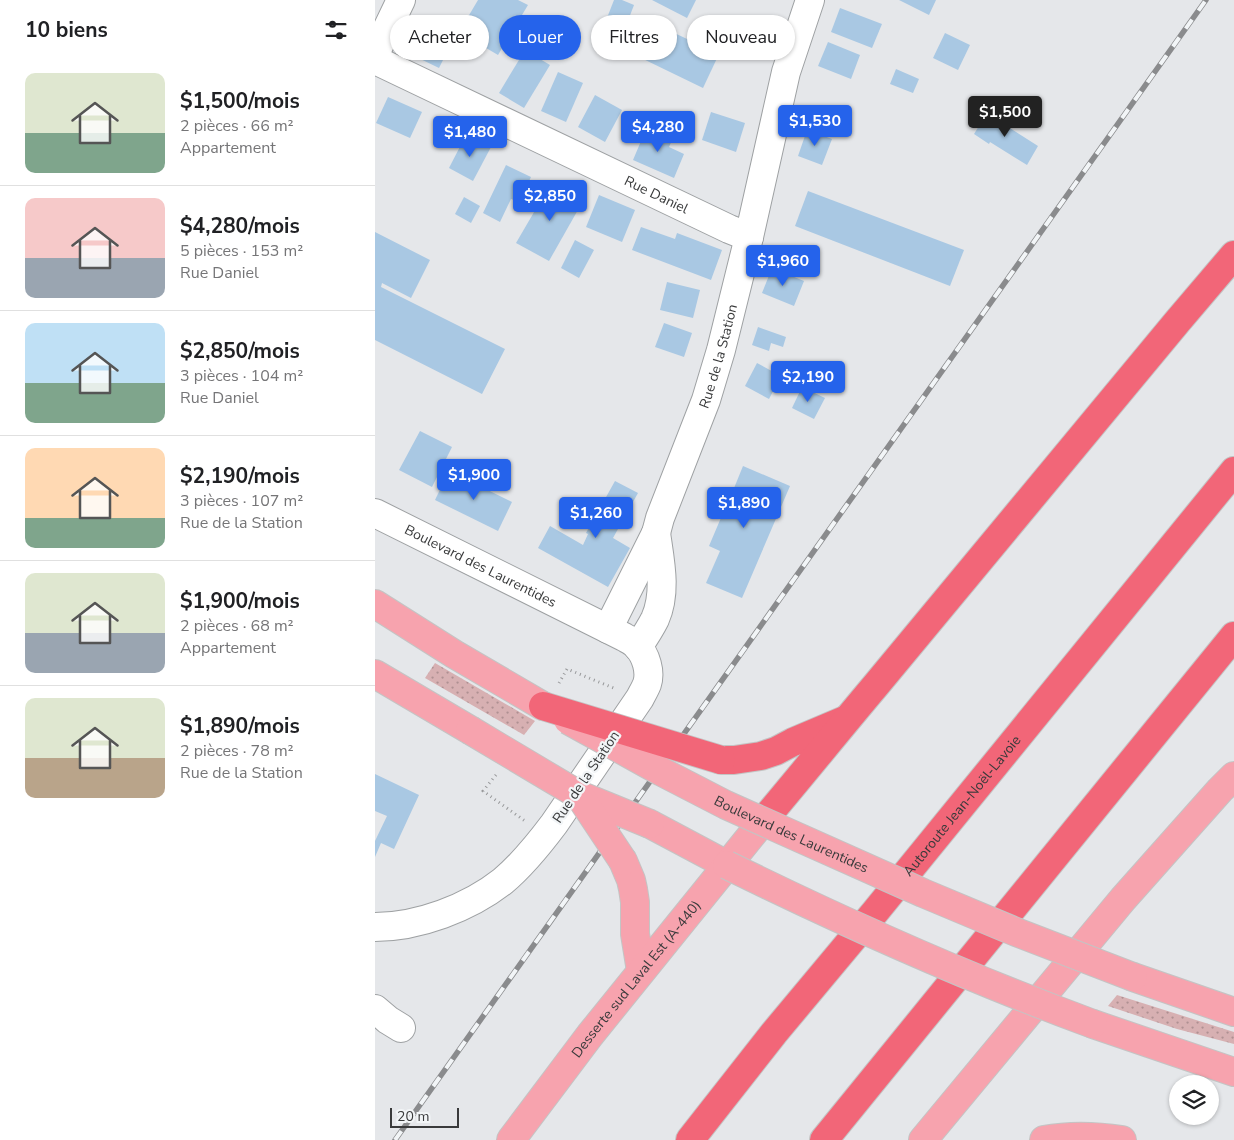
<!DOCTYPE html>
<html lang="fr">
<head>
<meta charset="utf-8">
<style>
  :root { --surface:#fff; --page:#f2f2f2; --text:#202124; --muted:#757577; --line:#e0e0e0; --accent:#2563eb }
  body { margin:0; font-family:"Nunito Sans",sans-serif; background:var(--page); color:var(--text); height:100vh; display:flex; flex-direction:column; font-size:19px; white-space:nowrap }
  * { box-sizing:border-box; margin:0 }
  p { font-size:16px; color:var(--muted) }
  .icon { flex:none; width:28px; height:28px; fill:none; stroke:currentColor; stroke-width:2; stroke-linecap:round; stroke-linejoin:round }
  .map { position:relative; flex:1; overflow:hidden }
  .sheet { display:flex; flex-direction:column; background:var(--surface); width:375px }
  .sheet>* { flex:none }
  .guide { position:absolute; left:15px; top:15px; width:475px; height:45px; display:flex; gap:10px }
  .tools { position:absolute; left:794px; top:1075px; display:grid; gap:10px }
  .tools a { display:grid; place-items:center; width:50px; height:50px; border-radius:50%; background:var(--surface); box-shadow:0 1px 4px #0004; font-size:25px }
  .scale { position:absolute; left:15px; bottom:12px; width:69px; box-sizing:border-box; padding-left:5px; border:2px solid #393a3b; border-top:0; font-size:14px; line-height:18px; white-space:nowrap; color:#393a3b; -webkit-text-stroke:4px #f2f5f7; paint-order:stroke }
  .price { position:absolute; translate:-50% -42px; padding:0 11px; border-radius:5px; background:var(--accent); color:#fff; font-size:16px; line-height:32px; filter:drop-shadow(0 1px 2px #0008) }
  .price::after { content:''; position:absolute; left:50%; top:30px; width:15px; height:11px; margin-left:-8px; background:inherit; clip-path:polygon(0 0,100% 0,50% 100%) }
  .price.on { background:#222; color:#fff }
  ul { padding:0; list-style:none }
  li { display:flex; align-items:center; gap:15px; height:125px; padding:0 25px }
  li+li { border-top:1px solid var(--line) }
  li span { display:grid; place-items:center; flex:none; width:140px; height:100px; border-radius:10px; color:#555 }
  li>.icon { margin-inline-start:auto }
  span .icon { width:60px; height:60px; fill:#fffc; stroke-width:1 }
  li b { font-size:21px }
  h2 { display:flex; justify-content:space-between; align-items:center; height:60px; padding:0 25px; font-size:21px }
  .tag { padding:0 18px; border-radius:22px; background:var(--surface); box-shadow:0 1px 4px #0004; font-size:18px; line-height:45px }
  .tag.on { background:var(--accent); color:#fff }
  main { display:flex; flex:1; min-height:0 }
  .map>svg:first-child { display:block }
</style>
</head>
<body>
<main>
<section class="sheet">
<h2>10 biens<svg class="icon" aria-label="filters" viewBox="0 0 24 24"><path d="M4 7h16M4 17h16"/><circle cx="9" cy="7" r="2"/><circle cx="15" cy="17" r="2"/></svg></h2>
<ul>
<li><span style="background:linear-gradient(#dfe7d0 60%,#7fa58c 0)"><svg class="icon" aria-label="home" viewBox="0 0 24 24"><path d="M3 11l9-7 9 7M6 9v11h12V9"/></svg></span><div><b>$1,500/mois</b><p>2 pièces · 66 m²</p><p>Appartement</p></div></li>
<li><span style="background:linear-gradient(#f6c9c9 60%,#9aa5b1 0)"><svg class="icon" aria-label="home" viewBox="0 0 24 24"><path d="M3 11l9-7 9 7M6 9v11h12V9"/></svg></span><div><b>$4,280/mois</b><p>5 pièces · 153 m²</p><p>Rue Daniel</p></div></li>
<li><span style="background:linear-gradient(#bfe0f5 60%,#7fa58c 0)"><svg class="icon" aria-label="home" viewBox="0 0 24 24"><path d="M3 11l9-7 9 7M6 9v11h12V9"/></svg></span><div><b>$2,850/mois</b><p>3 pièces · 104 m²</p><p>Rue Daniel</p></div></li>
<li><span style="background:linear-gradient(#ffd9b3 70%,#7fa58c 0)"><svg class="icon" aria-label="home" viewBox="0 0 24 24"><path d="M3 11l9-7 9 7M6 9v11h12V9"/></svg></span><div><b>$2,190/mois</b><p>3 pièces · 107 m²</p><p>Rue de la Station</p></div></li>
<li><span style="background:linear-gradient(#dfe7d0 60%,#9aa5b1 0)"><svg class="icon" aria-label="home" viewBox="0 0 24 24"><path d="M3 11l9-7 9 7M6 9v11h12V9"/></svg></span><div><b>$1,900/mois</b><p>2 pièces · 68 m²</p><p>Appartement</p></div></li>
<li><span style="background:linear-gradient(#dfe7d0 60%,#b9a48a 0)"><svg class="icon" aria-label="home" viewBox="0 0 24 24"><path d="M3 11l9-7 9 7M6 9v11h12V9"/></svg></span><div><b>$1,890/mois</b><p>2 pièces · 78 m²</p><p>Rue de la Station</p></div></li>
</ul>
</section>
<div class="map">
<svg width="859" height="1140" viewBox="0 0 859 1140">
  <defs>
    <pattern id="grass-dots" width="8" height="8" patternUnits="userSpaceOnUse" patternTransform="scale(1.25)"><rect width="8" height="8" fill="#d7b0b2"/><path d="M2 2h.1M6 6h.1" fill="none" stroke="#af9092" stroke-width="1.8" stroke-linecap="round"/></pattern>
  </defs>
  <rect width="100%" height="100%" fill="#e5e7ea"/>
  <g fill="url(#grass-dots)">
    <path d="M60,663l100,58 -11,14 -99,-57z"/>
    <path d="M742,995l117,37v12l-57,-15 -69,-23z"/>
  </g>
  <g fill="#a9c8e3">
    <path d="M103,0h40l10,5 -30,50 -39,-23z"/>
    <path d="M239,0h8l12,5 -10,26 -19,-8z"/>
    <path d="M277,0h44l-9,18z"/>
    <path d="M524,0h37l-7,15z"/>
    <path d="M465,8l42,16 -10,24 -41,-16z"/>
    <path d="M278,23l66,31 -16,34 -66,-32z"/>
    <path d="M42,25l35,17 -13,26 -35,-17z"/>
    <path d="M570,33l25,12 -12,25 -25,-12z"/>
    <path d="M453,42l32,13 -9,24 -33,-13z"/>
    <path d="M150,50l25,15 -26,43 -25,-15z"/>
    <path d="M521,69l23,10 -6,14 -23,-9z"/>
    <path d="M183,72l25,11 -17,39 -25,-11z"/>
    <path d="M220,95l27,15 -17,32 -27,-15z"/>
    <path d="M13,97l34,15 -12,26 -34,-15z"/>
    <path d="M614,110l19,11 -3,4 33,21 -11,19 -37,-23 -1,2 -15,-10z"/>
    <path d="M336,112l34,11 -9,29 -34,-12z"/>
    <path d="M272,127l26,11 -4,9 15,7 -10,24 -41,-18z"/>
    <path d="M432,130l25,9 -10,26 -24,-9z"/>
    <path d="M91,135l25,12 -18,34 -24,-13z"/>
    <path d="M131,165l25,12 -12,25 -8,-3 -11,23 -17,-9z"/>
    <path d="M176,183l32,18 -34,60 -33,-18z"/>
    <path d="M433,191l156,59 -14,36 -155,-60z"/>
    <path d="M224,195l36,15 -13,32 -36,-15z"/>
    <path d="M89,197l16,9 -9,17 -16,-9z"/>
    <path d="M266,227l34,12 2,-6 45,17 -11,30 -79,-30z"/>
    <path d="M0,232l55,28 -19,38 -29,-15 -1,4 124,62 -23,45 -107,-54z"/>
    <path d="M200,240l19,10 -15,28 -18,-10z"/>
    <path d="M397,268l32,13 -10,25 -32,-13z"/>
    <path d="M292,282l33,8 -7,28 -33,-8z"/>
    <path d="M289,323l28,10 -8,24 -29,-10z"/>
    <path d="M383,327l28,10 -3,10 -12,-4 -2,8 -17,-6z"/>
    <path d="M382,363l24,13 -12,23 -24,-13z"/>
    <path d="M427,387l23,11 -11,21 -22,-11z"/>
    <path d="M45,431l32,16 -20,40 -33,-17z"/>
    <path d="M368,466l47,20 -48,112 -36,-15 14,-32 -11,-5 14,-33 -15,-7 6,-15 16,7z"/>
    <path d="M74,471l63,31 -14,29 -63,-31z"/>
    <path d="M240,481l23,12 -25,45 17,10 -22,39 -70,-39 12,-22 33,19 5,-11 -2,-1z"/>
    <path d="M0,774l44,21 -25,54 -13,-6 -6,14v-16l12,-25 -12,-5z"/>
  </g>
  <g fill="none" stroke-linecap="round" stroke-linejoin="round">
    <g stroke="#9ea1a3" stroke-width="30">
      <g id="minor">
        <path d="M0,54l26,-54"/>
        <path id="s1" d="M0,60l354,169 20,8"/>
        <path id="s2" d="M0,513l249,124c5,3 10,5 13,9 9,9 14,26 10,38 -2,5 -5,10 -7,14l-86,126c-15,20 -32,41 -51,57 -34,27 -85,46 -128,46"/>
        <path id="s3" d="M233,629l48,-96 4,-15 46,-118 15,-50 28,-113 37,-165 24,-72"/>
        <path d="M263,647c6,-9 12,-18 17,-28 12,-27 5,-58 1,-86"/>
        <path d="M0,1009l13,11 13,8"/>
      </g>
    </g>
    <g stroke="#c4c4c4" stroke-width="30">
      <g id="major">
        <path d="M0,604l79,50 89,52"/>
        <path d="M0,674l95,56"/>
        <path d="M275,824l77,41"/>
        <path d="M248,861l8,19 2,9 2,13v32l6,37"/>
        <path d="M758,977l101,35"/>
        <path d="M718,1024l141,48"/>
        <path id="s4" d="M136,1140l79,-105 173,-214"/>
        <path d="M548,1140l200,-241 97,-109 14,-14"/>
        <path d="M669,1140c26,-5 52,-4 78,0"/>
      </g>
    </g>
    <g stroke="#c4c4c4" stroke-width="30">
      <g id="highway">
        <path d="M346,760h13l27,-4 15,-5 17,-9 52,-22"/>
        <path d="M388,821c38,-45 75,-91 113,-136l301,-363 57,-67"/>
        <path id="s5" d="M315,1140l84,-107 101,-121 359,-441"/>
        <path d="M449,1140l410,-504"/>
      </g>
    </g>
    <g stroke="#97989a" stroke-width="3" stroke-dasharray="1 4" stroke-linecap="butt">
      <path d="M184,683l8,-14 49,20"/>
      <path d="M121,775l-13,16 42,30"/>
    </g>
    <use href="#minor" stroke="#fff" stroke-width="28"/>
    <use href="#major" stroke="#f7a3ae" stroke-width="28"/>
    <use href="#highway" stroke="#f26678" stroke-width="28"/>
    <g stroke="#8a8b8d" stroke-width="5.5">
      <path id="rail" d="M20,1140l811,-1140"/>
    </g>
    <use href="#rail" stroke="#f2f5f7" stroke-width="4" stroke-dasharray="11" stroke-linecap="butt"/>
    <g stroke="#c4c4c4" stroke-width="30" stroke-linecap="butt">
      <g id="major-bridge">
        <path id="s6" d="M193,720l94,52 64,33 197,88 93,39 117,45"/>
        <path d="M95,730l109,65 71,29"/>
        <path d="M204,795l44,66"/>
        <path d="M352,865c120,59 241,113 366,159"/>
      </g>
    </g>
    <g stroke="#c4c4c4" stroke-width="30" stroke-linecap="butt">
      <path id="highway-bridge" d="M168,706l178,54"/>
    </g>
    <use href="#major-bridge" stroke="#f7a3ae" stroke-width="28"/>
    <use href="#highway-bridge" stroke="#f26678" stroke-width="28"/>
  </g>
  <g text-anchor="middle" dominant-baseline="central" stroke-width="4.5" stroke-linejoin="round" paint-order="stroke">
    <g font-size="14" fill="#393a3b" stroke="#f2f5f7">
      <text stroke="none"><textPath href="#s1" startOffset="312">Rue Daniel</textPath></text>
      <text stroke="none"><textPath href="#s3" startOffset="295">Rue de la Station</textPath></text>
      <text stroke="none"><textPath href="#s2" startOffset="118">Boulevard des Laurentides</textPath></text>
      <text transform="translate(211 777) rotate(-56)">Rue de la Station</text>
      <text stroke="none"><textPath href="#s5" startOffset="431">Autoroute Jean-Noël-Lavoie</textPath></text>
      <text stroke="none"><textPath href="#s6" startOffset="251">Boulevard des Laurentides</textPath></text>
      <text stroke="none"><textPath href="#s4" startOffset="204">Desserte sud Laval Est (A-440)</textPath></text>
    </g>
  </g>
</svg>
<div class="tools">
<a><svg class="icon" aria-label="layers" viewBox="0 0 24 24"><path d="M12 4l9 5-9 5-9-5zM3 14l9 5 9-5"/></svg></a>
</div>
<div class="scale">20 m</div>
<b class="price on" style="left:630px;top:138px">$1,500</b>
<b class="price" style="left:440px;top:147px">$1,530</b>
<b class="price" style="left:283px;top:153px">$4,280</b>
<b class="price" style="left:95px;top:158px">$1,480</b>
<b class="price" style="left:175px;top:222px">$2,850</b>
<b class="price" style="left:408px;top:287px">$1,960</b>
<b class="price" style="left:433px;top:403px">$2,190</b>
<b class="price" style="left:99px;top:501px">$1,900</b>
<b class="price" style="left:369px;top:529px">$1,890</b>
<b class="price" style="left:221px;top:539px">$1,260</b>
<div class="guide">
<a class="tag">Acheter</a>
<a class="tag on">Louer</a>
<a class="tag">Filtres</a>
<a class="tag">Nouveau</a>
</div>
</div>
</main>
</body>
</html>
